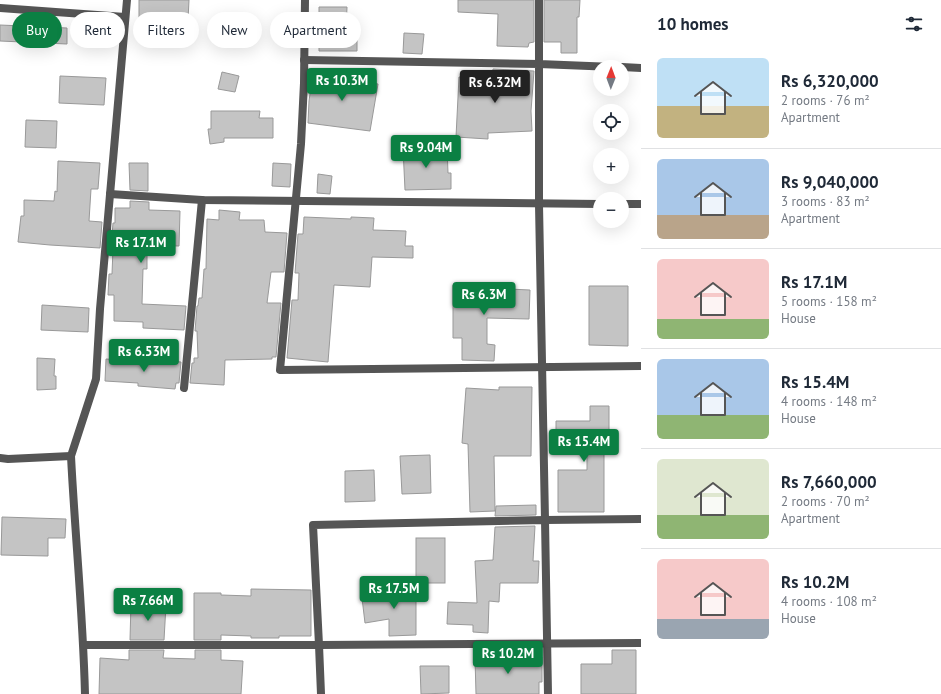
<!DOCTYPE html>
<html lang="en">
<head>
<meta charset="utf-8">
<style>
  :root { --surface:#fff; --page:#f2f2f3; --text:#1f2937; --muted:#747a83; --line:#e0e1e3; --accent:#0b8043 }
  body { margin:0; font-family:"PT Sans",sans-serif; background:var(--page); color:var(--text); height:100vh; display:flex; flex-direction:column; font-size:15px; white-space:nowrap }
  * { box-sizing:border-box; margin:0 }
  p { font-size:13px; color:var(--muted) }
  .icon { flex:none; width:22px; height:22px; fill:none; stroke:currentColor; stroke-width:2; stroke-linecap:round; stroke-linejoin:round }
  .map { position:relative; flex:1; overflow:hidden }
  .side { display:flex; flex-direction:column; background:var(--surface); width:300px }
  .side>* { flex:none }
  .guide { position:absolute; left:12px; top:12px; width:380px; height:36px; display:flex; gap:8px }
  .needle { width:26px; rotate:1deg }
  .fabs { position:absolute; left:593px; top:60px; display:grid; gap:8px }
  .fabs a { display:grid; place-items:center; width:36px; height:36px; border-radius:50%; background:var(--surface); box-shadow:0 4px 16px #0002; font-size:20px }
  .price { position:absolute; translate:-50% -34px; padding:0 9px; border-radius:4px; background:var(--accent); color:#fff; font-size:13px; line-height:26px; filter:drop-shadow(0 1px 2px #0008) }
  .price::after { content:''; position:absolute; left:50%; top:24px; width:12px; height:9px; margin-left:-6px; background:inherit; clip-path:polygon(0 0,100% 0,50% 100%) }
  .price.on { background:#222; color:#fff }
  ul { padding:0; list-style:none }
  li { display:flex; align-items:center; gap:12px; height:100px; padding:0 16px }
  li+li { border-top:1px solid var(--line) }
  li span { display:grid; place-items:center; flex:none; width:112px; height:80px; border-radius:6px; color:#555 }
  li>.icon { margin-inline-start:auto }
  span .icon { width:48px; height:48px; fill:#fffc; stroke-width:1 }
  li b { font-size:17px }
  h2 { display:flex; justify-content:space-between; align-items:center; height:48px; padding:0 16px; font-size:17px }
  .chip { padding:0 14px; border-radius:18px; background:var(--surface); box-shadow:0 4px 16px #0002; font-size:14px; line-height:36px }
  .chip.on { background:var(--accent); color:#fff }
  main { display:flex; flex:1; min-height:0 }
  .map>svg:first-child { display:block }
</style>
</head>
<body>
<main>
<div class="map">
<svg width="641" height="694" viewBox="0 0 641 694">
  <rect width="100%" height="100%" fill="#fff"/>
  <g fill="#c4c4c4" stroke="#999">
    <path d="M139,0h50l-1,20 -49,-1z"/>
    <path d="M458,0h76v42l-5,1 -1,4 -31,-1 1,-32 -40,-2z"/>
    <path d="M544,0h36l-1,17h-2v36h-16v-11h-17z"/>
    <path d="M319,7h28l-1,23 11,1v20h-38z"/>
    <path d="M0,25l67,3v16l-67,-3z"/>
    <path d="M404,33l20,1 -2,20 -19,-1z"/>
    <path d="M493,69l41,2 -3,40 1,20 -44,2v6l-32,-2 3,-60 33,2z"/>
    <path d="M222,72l17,4 -4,16 -17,-3z"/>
    <path d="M313,73l65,11 -8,47 -62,-8 1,-22z"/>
    <path d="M60,76l46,2 -2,27 -45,-2z"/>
    <path d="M211,111h49l-1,7h14v20h-49v4l-14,2 -2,-15h3z"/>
    <path d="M26,120l31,1 -1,27 -31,-1z"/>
    <path d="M447,147l1,26h3v16l-46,1 -2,-42z"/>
    <path d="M58,161l42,2 -2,26h-7l-2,32 13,1 -2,26 -50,-3 -32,-3 3,-26h3v-16l30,1 1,-10 2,1z"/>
    <path d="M129,163h19v28l-18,-1z"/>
    <path d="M273,163l18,1 -1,23 -18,-1z"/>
    <path d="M318,174l14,2 -2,18 -13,-1z"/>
    <path d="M130,201l19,1v8l31,1 -1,35 -32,-1v24h-4l-1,35 44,2 -2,24 -41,-2v-6l-29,-1v-26h-6l1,-21h3l1,-25 -2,-1 2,-25h2v-15h15z"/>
    <path d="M219,210l21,2 -1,8h25l1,12 22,1 -3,39h-13l-4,31h14l-5,54h-4v2l-47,1 -1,25 -34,-2 2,-20h2v-5h4l-1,-27h-2l2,-25h1l1,-8h3l2,-29h2l1,-50 12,1z"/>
    <path d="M304,217l47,2v-2l23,1 -1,12 33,1 -1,15h8v12l-41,-1 -2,30 -36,-2 -6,77 -41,-4 5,-58h6l1,-27h-4l3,-39h5z"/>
    <path d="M453,285h34v3l43,2 -1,29 -42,-1v26l8,1 -1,16 -32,-1v-22h-9z"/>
    <path d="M589,286h39v60l-39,-1z"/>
    <path d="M42,305l47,3 -1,24 -47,-2z"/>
    <path d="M37,358l18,1 -1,17h2v13l-19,1z"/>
    <path d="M106,359l33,2 1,-2 41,3 -2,21h-3l-1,6 -37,-3v-3l-33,-2z"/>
    <path d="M499,387h33l-1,69h-37l1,55 -25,1 -2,-68 -6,-1 4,-55 33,2z"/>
    <path d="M590,406h19v34h-5v72h-46v-42h29v-25h-31v-24h34z"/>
    <path d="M430,455l1,38 -29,1 -2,-38z"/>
    <path d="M374,470l1,31 -30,1v-31z"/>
    <path d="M536,505v10l-41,1 1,-10z"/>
    <path d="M2,517l64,2 -1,19h-17v18l-47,-1z"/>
    <path d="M535,526l-2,35h6l-1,22h-38l-1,19 -10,-1 -1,32 -15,-1v-7l-26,-1 1,-22 29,1 -2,-42 18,-1 2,-33z"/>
    <rect x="416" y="538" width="29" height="45"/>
    <path d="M388,587h28v48l-27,1v-17l-24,4 -3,-25 26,-3z"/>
    <path d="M251,589l60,1v46h-32v2h-28v-2l-30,-1v5h-27v-47h27v2l30,1z"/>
    <path d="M131,603l35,2 -2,35h-34z"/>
    <path d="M129,650h35l-1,8 32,1v-9h26v10l22,1 -2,33h-142l1,-36 29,2z"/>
    <path d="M612,650h24v44h-55v-30h31z"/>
    <path d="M506,656l36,1v25h-3v12h-63l-1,-36z"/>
    <path d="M420,666h29v27l-28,1z"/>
  </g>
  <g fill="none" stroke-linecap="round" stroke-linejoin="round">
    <g stroke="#555" stroke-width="8">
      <path d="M305,0l-1,83 -3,61 -21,226 361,-4"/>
      <path d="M539,0v64l75,3"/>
      <path d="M0,8l125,9"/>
      <path d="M304,60l235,4v141l6,315 96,-1"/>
      <path d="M622,67l19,1"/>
      <path d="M110,194l92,6 398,4"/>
      <path d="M622,204h19"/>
      <path d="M184,388l18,-188"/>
      <path d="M71,456l25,-77 4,-70 27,-309"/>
      <path d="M0,458l8,1 63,-3c4,79 12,158 14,238"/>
      <path d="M84,645h235l-6,-120 232,-5 3,174"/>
      <path d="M321,694l-2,-49 322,-2"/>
    </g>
  </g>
</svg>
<div class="fabs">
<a><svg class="needle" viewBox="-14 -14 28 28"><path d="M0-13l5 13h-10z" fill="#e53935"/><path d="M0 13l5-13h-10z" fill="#747a83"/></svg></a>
<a><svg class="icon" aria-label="locate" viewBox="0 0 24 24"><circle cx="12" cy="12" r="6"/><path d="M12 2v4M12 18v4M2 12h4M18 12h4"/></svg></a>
<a>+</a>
<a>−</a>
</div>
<b class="price" style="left:342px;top:102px">Rs 10.3M</b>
<b class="price on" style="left:495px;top:104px">Rs 6.32M</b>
<b class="price" style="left:426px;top:169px">Rs 9.04M</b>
<b class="price" style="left:141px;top:264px">Rs 17.1M</b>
<b class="price" style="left:484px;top:316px">Rs 6.3M</b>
<b class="price" style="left:144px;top:373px">Rs 6.53M</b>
<b class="price" style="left:584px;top:463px">Rs 15.4M</b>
<b class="price" style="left:394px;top:610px">Rs 17.5M</b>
<b class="price" style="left:148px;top:622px">Rs 7.66M</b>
<b class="price" style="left:508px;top:675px">Rs 10.2M</b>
<div class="guide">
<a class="chip on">Buy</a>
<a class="chip">Rent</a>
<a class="chip">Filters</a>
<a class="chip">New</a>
<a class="chip">Apartment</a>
</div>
</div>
<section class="side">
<h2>10 homes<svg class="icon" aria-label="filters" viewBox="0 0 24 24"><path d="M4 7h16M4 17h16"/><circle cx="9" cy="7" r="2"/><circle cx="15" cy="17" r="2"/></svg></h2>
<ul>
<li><span style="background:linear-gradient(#bfe0f5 60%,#c2b280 0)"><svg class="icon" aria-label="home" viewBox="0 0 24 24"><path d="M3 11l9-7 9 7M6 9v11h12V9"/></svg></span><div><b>Rs 6,320,000</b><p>2 rooms · 76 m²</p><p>Apartment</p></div></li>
<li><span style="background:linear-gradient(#a9c7e8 70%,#b9a48a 0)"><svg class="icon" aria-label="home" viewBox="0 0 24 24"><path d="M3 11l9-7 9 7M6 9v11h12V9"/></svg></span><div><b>Rs 9,040,000</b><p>3 rooms · 83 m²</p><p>Apartment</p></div></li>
<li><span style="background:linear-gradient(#f6c9c9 75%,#8fb573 0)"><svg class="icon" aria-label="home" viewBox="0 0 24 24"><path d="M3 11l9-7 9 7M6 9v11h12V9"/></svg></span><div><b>Rs 17.1M</b><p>5 rooms · 158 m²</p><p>House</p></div></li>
<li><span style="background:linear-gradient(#a9c7e8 70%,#8fb573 0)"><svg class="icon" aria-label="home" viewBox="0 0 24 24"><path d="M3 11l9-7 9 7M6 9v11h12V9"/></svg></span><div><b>Rs 15.4M</b><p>4 rooms · 148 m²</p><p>House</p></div></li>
<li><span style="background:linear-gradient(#dfe7d0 70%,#8fb573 0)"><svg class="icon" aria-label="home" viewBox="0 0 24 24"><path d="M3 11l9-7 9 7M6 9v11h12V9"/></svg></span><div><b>Rs 7,660,000</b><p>2 rooms · 70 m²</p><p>Apartment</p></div></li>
<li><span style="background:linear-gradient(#f6c9c9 75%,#9aa5b1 0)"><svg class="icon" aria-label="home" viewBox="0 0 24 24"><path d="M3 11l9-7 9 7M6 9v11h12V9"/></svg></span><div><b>Rs 10.2M</b><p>4 rooms · 108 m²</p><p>House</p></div></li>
</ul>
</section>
</main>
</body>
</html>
